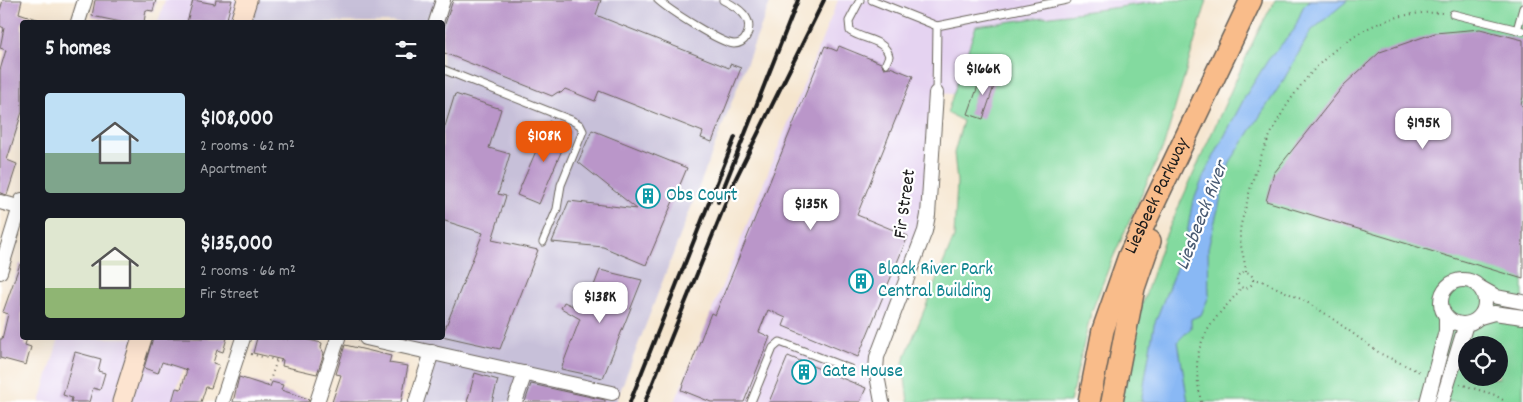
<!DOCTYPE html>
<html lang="en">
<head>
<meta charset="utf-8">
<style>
  :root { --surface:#171b24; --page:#242831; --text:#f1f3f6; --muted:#9ea1a6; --accent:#ea580c }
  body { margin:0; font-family:Dekko,sans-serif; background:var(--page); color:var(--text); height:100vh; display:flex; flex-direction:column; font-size:19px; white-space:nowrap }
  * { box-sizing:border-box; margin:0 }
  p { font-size:16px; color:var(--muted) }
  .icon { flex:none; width:28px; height:28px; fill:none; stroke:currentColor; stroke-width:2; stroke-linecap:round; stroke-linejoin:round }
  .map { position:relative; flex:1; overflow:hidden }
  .details { position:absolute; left:20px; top:20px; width:425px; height:320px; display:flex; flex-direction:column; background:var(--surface); border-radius:5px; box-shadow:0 5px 20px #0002 }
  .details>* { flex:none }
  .fabs { position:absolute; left:1458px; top:336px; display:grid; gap:10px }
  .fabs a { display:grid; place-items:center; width:50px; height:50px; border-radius:50%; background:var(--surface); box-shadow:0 5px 20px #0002; font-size:25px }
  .price { position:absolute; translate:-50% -42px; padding:0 11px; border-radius:10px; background:#fff; color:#222; font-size:16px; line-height:32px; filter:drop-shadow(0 1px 2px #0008) }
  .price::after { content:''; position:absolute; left:50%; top:30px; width:15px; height:11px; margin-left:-8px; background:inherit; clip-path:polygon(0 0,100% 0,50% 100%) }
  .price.selected { background:var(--accent); color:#fff }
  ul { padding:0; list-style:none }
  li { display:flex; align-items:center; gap:15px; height:125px; padding:0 25px }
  li span { display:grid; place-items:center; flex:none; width:140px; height:100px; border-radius:5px; color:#555 }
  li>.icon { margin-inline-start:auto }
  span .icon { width:60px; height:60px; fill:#fffc; stroke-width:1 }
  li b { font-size:21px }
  h2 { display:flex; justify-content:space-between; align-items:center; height:60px; padding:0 25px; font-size:21px }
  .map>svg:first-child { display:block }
</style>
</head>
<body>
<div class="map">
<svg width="1523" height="402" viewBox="0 0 1523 402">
  <rect width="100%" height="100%" fill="#fff"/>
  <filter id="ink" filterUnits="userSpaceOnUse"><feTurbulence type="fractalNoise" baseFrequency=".02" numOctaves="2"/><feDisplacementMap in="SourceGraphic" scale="10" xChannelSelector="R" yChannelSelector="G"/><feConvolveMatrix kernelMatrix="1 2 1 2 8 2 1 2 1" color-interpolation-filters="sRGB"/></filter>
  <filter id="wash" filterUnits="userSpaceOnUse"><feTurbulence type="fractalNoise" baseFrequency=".0096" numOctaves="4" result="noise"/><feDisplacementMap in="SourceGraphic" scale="20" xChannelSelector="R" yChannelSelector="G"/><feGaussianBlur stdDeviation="1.12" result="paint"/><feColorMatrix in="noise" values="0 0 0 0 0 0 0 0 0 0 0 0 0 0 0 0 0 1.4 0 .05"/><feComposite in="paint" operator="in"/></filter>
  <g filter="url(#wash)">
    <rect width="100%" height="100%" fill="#f5e5ce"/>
    <g fill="#e5d3f1">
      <path d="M165,0h82l-7,22h-82z"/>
      <path d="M838,0h334l-196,26 -23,68 -17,-1 -8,122 -48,130 2,57h-207z"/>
      <path d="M59,338h135l-22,64h-132z"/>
    </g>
    <path fill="#c7c0d9" d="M247,0h524l-155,402h-200l16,-50 -66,-14h76v-316h-202z"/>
    <g fill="#83da9f" stroke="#507b5e" fill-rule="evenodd">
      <path d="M1172,0h35l-43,145 -53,117 -20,51 -21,89h-162l-5,-40 51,-125 3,-55 -3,-29 9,-32 -16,-8 29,-87z"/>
      <path d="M1275,0h248v402h-403l19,-88 25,-75 93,-206zM1466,345h33v33h-33z"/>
    </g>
    <path fill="#89b8f4" stroke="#526a88" d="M1310,0h38l-37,31 -28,50 -53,81 -22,86 1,48 -8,19 -10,4v9l-13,13 10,61h-47l13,-77 31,-80 7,-40 12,-30 42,-80 22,-35 26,-30 9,-23z"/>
    <g id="blocks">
      <g fill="#ba96c9">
        <path d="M3,0h19l-3,13 24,8v1h-21v90l-15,48 10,4 -10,31 -7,-2v-123l6,-20 -6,-2 4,-20 -4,-2v-16z"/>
        <path d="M95,0h61l-3,11 -7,-1 -2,12h-23l-29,-6z"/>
        <path d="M193,0l22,4 1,-4h16l-6,22h-39z"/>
        <path d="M453,0h148l-5,15 133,53 1,-4 11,4 -29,74 -11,-4 2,-6 -104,-41 -4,10 -30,-12 -4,4 -3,-1 -6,4 -110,-44v-19z"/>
        <path d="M1480,29l43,11v57l-2,8 2,1v173l-257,-78 8,-28 70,-88 36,-33 55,-19z"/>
        <path d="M825,46l12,5 2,-5 42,17 3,5 6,-1 23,9 -56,139 51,21 -50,121 -75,-31 3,-8 -18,-8 -9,22 11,5 -26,65h-33l-30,-12 30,-77 4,2 27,-65z"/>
        <path d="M983,72l14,5 -14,42 -15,-5z"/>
        <path d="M455,94l46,15 -12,39 21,6 -12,40 8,2 -14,44 46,10 -38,99 -58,-13 41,-103 -41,-13v-84z"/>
        <path d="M549,121l21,10 -31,73 -22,-9z"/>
        <path d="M592,130l95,38 -41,97 -43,-18 -51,-5 17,-41 68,8 -59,-47z"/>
        <path d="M20,264h2v74h5l-2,7 6,2 -5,18 -26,-7v-19h2l6,-25 -5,-2z"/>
        <path d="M600,270l42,10 -39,98 -42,-9 19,-50 -19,-11 3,-6 20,9z"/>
        <path d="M153,338h74l-4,14 -6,-2 -4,13 6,2 -8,23 -5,-1 -5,15h-29l4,-14 5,1 6,-19 -25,-8 -4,11 -14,-5z"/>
        <path d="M257,338h43l22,5 -1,5 3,5 -7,21 -35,-8 1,-6 -30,-7z"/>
        <path d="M345,345l34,8 12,3 -2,7 19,3 -7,36h-69l9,-27 -5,-1z"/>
        <path d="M75,352l26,7 -3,12 7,2 -5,17 -7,-2 -4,14h-18l1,-4 -9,-3z"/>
        <path d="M788,356l78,32 -6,14h-91z"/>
        <path d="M475,373l23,7 -6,22h-25z"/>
        <path d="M239,377l31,10 2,-5 11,3 -2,5 28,9 -1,3h-75z"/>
        <path d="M531,384l74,16v2h-80z"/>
      </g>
    </g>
  </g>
  <g filter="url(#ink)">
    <use href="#blocks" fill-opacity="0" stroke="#68625a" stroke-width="1"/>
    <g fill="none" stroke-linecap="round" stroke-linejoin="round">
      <g stroke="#68625a" stroke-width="9">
        <g id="lane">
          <path d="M658,0c11,10 62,43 76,44 5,0 10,-3 12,-7 10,-19 -9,-30 -23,-37"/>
          <path d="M860,0l-11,21 1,10c13,9 35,8 39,25l-3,7"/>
          <path d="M872,0l65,26"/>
          <path d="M1453,14l70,17"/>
          <path d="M1517,30l6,-22"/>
          <path d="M442,69l129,51 9,5 3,6 -22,54 -4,24 -14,33"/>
          <path d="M936,93l1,-67 130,-26"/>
          <path d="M751,402l22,-54 7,-6 70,27"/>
        </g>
      </g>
      <g stroke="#68625a" stroke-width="16">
        <g id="street">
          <path d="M78,22l7,-22"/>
          <path d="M436,22l7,-22"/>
          <path d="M0,202l22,6"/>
          <path d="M0,272l22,-72"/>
          <circle cx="1463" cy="302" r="22"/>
          <path d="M1481,288l16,9 26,5"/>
          <path d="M1480,317l14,-4 29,4"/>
          <path d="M366,338l246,55"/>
          <path d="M222,402l21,-64"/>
          <path d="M317,402l21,-64"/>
          <path d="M416,402l16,-50"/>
          <path d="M515,402l10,-29"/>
          <path d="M882,402l-6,-32 1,-13 48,-126 3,-16 8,-122"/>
          <path d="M1427,402l19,-71v-14"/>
          <path d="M1442,402l24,-78"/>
        </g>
      </g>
      <g stroke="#68625a" stroke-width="21">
        <g id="secondary">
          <path d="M240,22l7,-22"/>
          <path d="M122,402l20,-64"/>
        </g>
      </g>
      <g stroke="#68625a" stroke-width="24">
        <g id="primary">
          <path id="s1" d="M1089,402l14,-72 26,-74 122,-256"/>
          <path d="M1112,402l22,-114 16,-47"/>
        </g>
      </g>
      <g stroke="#68625a" stroke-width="2" stroke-dasharray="1 4" stroke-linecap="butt">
        <path d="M1246,272c-1,-13 -7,-27 -6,-41 1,-10 5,-20 7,-29 20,-91 91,-196 196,-189"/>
        <circle cx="1245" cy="280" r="8"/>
        <path d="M1253,279l9,2 41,19 23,14 55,40 41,19"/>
        <path d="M278,338l10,2"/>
        <path d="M251,354l32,8"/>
        <path d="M1460,384l35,11 11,7"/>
        <path d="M268,386l9,-26"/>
        <path d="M1201,402c-7,-37 -7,-57 18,-88 7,-9 16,-16 22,-27"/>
      </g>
      <use href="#lane" stroke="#fff" stroke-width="7"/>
      <use href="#street" stroke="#fff" stroke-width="14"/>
      <use href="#secondary" stroke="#fde4d0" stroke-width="19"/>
      <use href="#primary" stroke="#f9bc8a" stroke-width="21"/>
      <g stroke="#1c1c1c" stroke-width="4">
        <path d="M718,202l80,-202"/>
        <path d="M630,402l105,-265"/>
        <path d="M645,402l90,-222 89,-180"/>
      </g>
    </g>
  </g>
  <defs>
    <g id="building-ring" transform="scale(1.25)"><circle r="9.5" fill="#fff" stroke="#0f9aa8" stroke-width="1.5"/><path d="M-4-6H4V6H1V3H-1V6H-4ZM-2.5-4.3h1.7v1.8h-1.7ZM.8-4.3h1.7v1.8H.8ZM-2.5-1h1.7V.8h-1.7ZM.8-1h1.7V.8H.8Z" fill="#0f9aa8"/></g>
  </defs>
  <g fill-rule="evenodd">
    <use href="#building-ring" x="648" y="196"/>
    <use href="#building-ring" x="861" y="281"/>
    <use href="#building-ring" x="804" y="372"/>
  </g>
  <g text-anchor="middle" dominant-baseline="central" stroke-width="4.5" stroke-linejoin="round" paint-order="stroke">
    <g font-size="19" fill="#0d838f" stroke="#fff" text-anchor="start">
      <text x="666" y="196">Obs Court</text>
      <text x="878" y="270">Black River Park<tspan x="878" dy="22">Central Building</tspan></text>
      <text x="822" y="372">Gate House</text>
    </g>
    <g font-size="19" fill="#1c1c1c" stroke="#fff">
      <text stroke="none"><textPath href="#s1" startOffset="218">Liesbeek Parkway</textPath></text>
      <text transform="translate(906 204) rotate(-82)">Fir Street</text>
    </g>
    <g font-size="20" font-style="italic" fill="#485a72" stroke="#fff">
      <text transform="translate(1203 216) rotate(-69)">Liesbeeck River</text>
    </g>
  </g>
</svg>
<div class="fabs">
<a><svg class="icon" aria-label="locate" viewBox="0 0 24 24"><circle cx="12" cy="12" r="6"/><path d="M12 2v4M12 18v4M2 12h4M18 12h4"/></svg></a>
</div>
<b class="price" style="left:983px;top:96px">$166K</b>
<b class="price" style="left:1423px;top:150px">$195K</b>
<b class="price selected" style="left:544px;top:163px">$108K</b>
<b class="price" style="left:811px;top:231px">$135K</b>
<b class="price" style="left:600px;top:324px">$138K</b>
<section class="details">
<h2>5 homes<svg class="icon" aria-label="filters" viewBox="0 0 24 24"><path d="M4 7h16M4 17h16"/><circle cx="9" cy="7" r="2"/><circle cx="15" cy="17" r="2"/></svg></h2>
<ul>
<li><span style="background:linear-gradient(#bfe0f5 60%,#7fa58c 0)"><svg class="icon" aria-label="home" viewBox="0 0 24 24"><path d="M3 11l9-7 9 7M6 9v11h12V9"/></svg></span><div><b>$108,000</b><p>2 rooms · 62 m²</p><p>Apartment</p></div></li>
<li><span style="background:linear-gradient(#dfe7d0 70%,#8fb573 0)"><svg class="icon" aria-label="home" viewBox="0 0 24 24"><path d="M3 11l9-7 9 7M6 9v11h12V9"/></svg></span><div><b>$135,000</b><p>2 rooms · 66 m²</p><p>Fir Street</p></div></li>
</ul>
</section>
</div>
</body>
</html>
